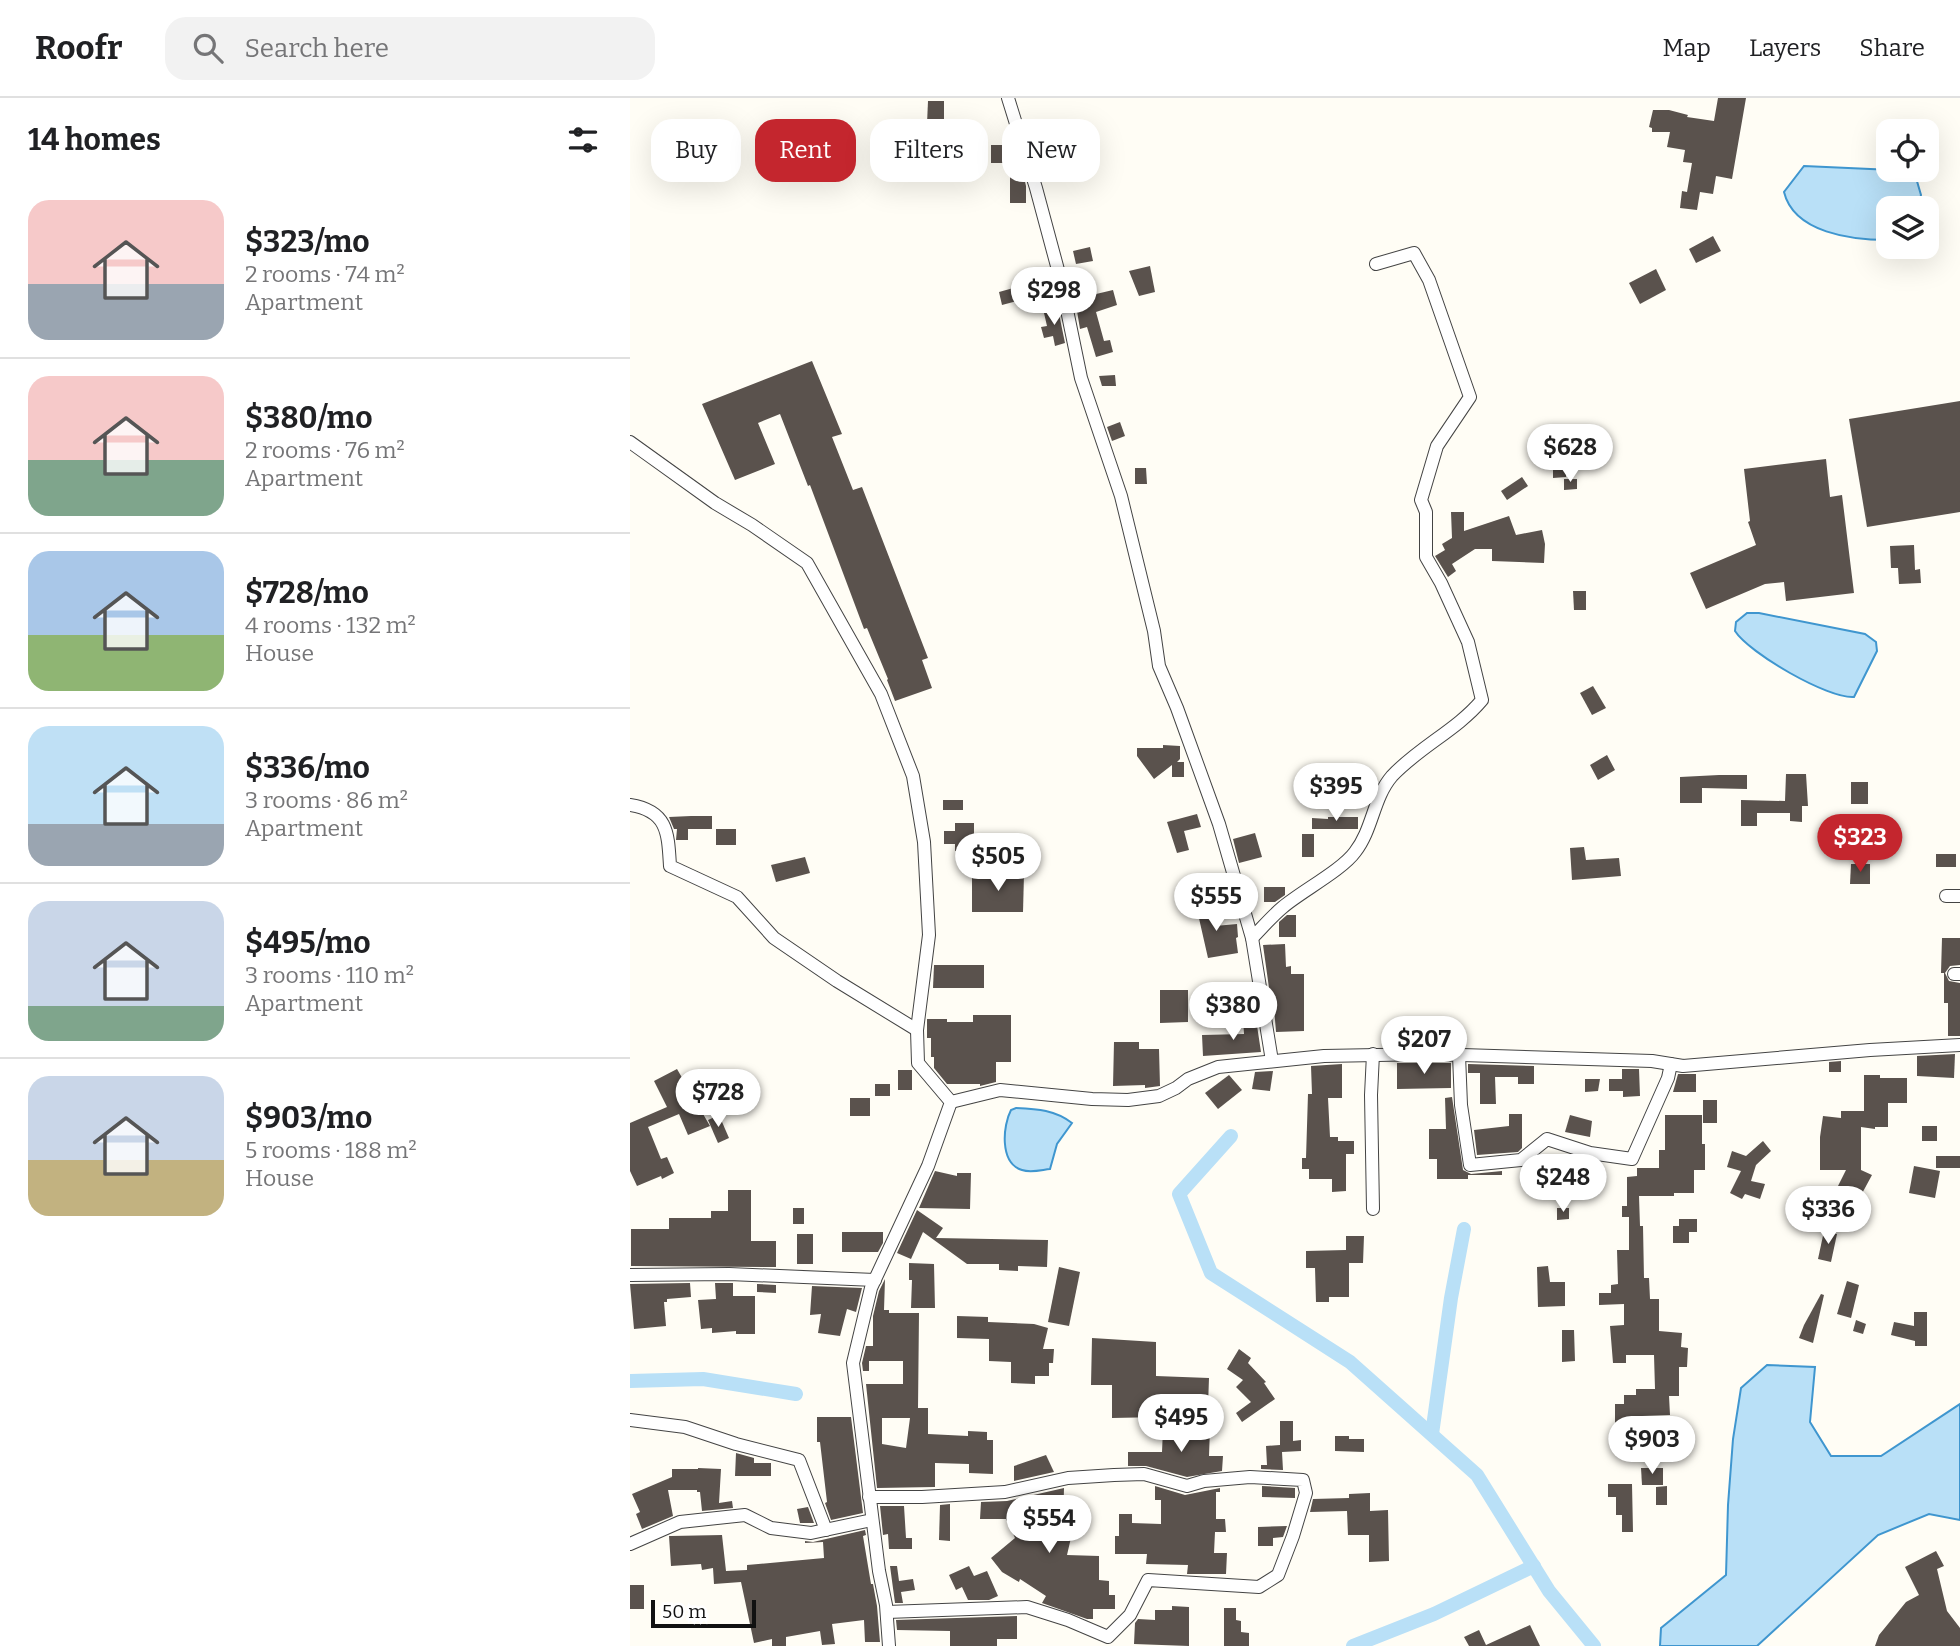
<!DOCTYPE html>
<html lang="en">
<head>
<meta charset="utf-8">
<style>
  :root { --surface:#fff; --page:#f2f2f2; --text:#202124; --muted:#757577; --line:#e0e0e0; --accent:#c4262e }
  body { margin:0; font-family:Bitter,serif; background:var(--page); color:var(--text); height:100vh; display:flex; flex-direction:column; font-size:26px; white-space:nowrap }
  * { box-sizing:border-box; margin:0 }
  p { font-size:23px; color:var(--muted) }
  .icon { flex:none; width:38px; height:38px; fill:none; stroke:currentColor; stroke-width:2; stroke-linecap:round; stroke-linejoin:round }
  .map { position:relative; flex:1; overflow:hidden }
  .panel { display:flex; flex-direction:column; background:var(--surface); width:630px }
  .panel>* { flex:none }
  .banner { position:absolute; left:21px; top:21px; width:665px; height:63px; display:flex; gap:14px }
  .fabs { position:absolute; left:1246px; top:21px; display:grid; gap:14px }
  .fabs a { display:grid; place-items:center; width:63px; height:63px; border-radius:14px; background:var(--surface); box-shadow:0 7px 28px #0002; font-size:35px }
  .scale { position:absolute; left:21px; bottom:18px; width:105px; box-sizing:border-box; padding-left:7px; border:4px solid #111; border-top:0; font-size:19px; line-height:24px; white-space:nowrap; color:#111; -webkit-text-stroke:5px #fff; paint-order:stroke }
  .price { position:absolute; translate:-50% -60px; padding:0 16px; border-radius:24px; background:#fff; color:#222; font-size:23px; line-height:46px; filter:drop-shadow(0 2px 4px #0008) }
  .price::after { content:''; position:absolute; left:50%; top:42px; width:21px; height:16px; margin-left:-10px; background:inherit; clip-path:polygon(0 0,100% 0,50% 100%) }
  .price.active { background:var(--accent); color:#fff }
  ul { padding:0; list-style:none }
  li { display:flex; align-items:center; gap:21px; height:175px; padding:0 28px }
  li+li { border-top:2px solid var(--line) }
  li span { display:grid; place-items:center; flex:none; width:196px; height:140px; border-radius:21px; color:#555 }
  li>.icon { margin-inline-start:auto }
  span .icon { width:84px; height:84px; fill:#fffc; stroke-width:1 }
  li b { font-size:30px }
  h2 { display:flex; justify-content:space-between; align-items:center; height:84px; padding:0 28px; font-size:30px }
  .tag { padding:0 24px; border-radius:21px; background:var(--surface); box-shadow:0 7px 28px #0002; font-size:24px; line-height:63px }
  .tag.active { background:var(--accent); color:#fff }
  header { display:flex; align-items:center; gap:42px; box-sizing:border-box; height:98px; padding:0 35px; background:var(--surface); border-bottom:2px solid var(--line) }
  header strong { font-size:33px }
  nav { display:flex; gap:38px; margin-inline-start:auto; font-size:24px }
  .search { width:490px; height:63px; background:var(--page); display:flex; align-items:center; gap:18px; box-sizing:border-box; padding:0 24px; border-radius:21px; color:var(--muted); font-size:26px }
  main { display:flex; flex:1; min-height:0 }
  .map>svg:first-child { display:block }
</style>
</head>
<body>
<header>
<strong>Roofr</strong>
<div class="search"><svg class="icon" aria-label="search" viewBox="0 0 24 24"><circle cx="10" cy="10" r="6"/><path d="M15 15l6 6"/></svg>Search here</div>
<nav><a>Map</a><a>Layers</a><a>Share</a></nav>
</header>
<main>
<section class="panel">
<h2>14 homes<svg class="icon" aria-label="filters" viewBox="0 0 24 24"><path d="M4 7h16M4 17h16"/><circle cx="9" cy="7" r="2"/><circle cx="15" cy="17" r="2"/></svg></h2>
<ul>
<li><span style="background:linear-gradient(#f6c9c9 60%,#9aa5b1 0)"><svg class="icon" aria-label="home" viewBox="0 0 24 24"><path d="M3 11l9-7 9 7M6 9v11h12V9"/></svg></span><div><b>$323/mo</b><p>2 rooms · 74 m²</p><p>Apartment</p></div></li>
<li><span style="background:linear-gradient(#f6c9c9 60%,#7fa58c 0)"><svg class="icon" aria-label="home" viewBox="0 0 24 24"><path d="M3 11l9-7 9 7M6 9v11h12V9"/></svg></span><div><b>$380/mo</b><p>2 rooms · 76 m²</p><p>Apartment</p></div></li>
<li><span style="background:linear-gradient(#a9c7e8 60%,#8fb573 0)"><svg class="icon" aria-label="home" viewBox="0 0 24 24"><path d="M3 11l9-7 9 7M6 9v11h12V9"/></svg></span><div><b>$728/mo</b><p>4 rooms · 132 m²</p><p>House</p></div></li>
<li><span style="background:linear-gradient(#bfe0f5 70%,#9aa5b1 0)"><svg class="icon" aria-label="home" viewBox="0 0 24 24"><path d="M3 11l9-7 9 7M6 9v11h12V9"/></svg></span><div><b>$336/mo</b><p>3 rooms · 86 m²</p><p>Apartment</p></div></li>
<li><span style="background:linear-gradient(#c9d6e8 75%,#7fa58c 0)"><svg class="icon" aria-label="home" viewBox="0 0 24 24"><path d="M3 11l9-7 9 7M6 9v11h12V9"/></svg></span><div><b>$495/mo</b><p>3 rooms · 110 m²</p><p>Apartment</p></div></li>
<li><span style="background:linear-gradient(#c9d6e8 60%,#c2b280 0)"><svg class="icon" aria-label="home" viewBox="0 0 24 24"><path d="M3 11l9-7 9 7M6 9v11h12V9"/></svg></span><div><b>$903/mo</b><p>5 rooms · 188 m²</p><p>House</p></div></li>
</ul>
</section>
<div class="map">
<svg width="1330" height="1548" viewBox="0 0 1330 1548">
  <rect width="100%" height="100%" fill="#fffdf5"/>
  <g fill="#b9e0f7" stroke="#3f96cf" stroke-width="2">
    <path d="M1174,68l110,5 7,24 -4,13h-29v32c-36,0 -94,-7 -104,-48z"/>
    <path d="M1117,515h12l106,21 11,8 1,9 -23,46c-26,2 -105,-44 -119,-66l1,-9z"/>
    <path d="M386,1010c22,1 39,2 56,15l-15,21 -7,25c-9,1 -19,4 -28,1 -23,-7 -19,-45 -11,-60z"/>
    <path d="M1137,1267l48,2 -5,55 21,34h50l79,-52v116l-31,-6 -51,21 -121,111h-97l1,-18 65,-53 2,-70 5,-66 8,-51z"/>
  </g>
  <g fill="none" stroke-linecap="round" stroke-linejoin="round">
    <g stroke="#b9e0f7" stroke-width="14">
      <path d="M601,1038l-52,58 32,79 139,89 127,113 72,116 45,55"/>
      <path d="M0,1283l73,-2 93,15"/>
      <path d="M802,1336l19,-136 13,-69"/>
      <path d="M723,1548l81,-32 100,-48"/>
    </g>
  </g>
  <g fill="#5a524d" fill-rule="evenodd">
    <path d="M1088,0h28l-14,81 -16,-3 -3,18 -13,-2 -3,18 -17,-2 2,-17 5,1 5,-29 -9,-1 2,-12 -18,-3 3,-15h-18v-4l-3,-1 4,-17h16l19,5 -1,2 27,4z"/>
    <path d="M298,3h16v23h-17z"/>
    <path d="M251,28h16l-1,22h-16z"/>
    <rect x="361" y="47" width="14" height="18"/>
    <path d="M380,79h14l2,9v17h-16z"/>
    <path d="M1083,138l8,15 -25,12 -7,-14z"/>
    <path d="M460,149l3,14 -17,3 -3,-13z"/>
    <path d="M520,168l5,26 -16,4 -10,-25z"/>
    <path d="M1026,171l10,21 -26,14 -11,-21z"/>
    <path d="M387,189l4,13 -19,5 -3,-13z"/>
    <path d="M483,192l4,15 -21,7 8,29 6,-1 3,12 -17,5 -9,-30 -7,2 -5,-30z"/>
    <path d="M428,211l7,34 -10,3 -2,-10 -9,2 -3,-11 6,-1 -3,-13z"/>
    <path d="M182,263l30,73 -10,3 21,53 9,-3 66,171 -6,2 10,28 -37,13 -8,-21 1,-1 -21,-51 -3,1 -54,-144 -2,1 -28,-72 -22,9 17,41 -40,16 -33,-76z"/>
    <path d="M485,277l1,11h-14l-3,-10z"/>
    <path d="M1330,303v111l-93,15 -18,-108z"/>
    <path d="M490,324l5,14 -13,5 -5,-14z"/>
    <path d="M1196,361l4,38 12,-2 12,98 -68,8 -2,-19 -19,2 -59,25 -16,-36 66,-28 -8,-23 2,-1 -6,-52z"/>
    <path d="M923,363h13v16l-13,1z"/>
    <path d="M505,370h11l1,16h-12z"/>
    <path d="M892,379l6,9 -21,14 -6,-9z"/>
    <path d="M934,381h13v10l-13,1z"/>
    <path d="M821,414h13v19l45,-15 7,19 26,-5 3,14 -1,19 -52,-2v-12h-17l-23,15 4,7 -8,6 -13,-21 10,-6 -3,-6 10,-6z"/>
    <path d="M1284,447l1,25 5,-1 1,14 -22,1 -1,-16h-7l-1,-22z"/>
    <path d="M943,493h13v19h-12z"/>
    <path d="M963,588l13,22 -14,7 -12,-22z"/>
    <path d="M533,647l17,1v13l-3,3h7v15h-12v-12l-18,14 -17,-23v-8h26z"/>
    <path d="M977,657l8,15 -17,10 -8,-15z"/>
    <path d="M1156,676h20l2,32h-6v16l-12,-1v-8h-33v13h-16v-26l44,1z"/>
    <path d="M1089,677h28v14l-45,-1v15h-22v-26z"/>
    <rect x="1221" y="684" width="17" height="22"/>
    <rect x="313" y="702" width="20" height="10"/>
    <path d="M567,716l4,13 -17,4 5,19 -12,3 -10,-31z"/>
    <path d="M61,718h21v13h-24v11h-12l1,-11h-3l-5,-12z"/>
    <path d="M698,719h30v12h-46v-11l16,1z"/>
    <path d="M325,725h19v28h-19v-7h-11v-13h11z"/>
    <rect x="86" y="731" width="20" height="16"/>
    <path d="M625,735l7,24 -23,6 -6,-24z"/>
    <rect x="672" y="736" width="12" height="23"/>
    <path d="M954,749l2,13 33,-2 2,18 -49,4 -2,-32z"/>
    <rect x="1306" y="756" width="20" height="13"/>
    <path d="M175,759l5,16 -34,9 -5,-17z"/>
    <path d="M1221,766h19v20h-20z"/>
    <path d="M342,776h52l-1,38h-51z"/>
    <path d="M582,781h14l4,13h-19z"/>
    <path d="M634,789h21v8l-10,7h-11z"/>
    <path d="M565,805l20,1v22l22,-2 1,13 -2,1 2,15 -30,5 -10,-44h-3z"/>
    <path d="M657,817h9v22h-17v-15z"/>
    <path d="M1312,840h18v27l-10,1 -5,7 4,8 11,2v53h-12v-33h-4v-30h-3z"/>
    <path d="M655,846l1,23 5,-1v8h13v57l-28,1 -3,-37h-3l-7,-50z"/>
    <path d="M304,867h50v23h-51z"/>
    <path d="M530,892h28v32l-28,1z"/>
    <path d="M599,897h17v18h-16z"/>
    <path d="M343,917h38v47h-15v20l-16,4v-2h-33l-13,-16v-11h-3v-19h-4v-19h20v3h26z"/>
    <path d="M613,921h13l5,33 -58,4 -1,-21 42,-1z"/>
    <path d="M783,926h27v9h18v13h-62v-2l17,-1z"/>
    <path d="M484,944h25v7h20l1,37 -15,2v-3l-32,1z"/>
    <path d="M1325,956l-1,24 -37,-2v-20z"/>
    <path d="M1211,963v11h-12v-10z"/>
    <path d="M767,965h54v25l-54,1z"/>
    <path d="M712,966v34h-14l2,39h8v4h16v13h-8v37l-14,1v-13h-23v-10h-7v-11h4l2,-64h4l-1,-28z"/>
    <path d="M838,966l66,2v18h-16v-7h-23l1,27h-16v-31h-12z"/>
    <path d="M47,971l33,57 -22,9 -9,-21 -31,13 13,32 6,-2 7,16 -12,6 -1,-3 -24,10 -7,-15v-48l37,-16 -13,-26z"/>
    <path d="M992,971h17l1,27 -17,1v-6h-14v-12h13z"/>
    <rect x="268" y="972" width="14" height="20"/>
    <path d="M643,973l-3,20 -18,-2 3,-17z"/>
    <path d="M1048,976h18v18h-23z"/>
    <path d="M599,977l13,15 -24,19 -13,-16z"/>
    <path d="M1234,977h16v3h27v25h-19v24h-13v2l-14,-2v43l11,5 -13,24 -22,-11 9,-18h-26v-33l3,-21 18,2v-7h23z"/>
    <path d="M955,981h15l-2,12 -13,1z"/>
    <rect x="245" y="986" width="15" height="12"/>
    <path d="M822,999l11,73 8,4 31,-3v4h-34v4h-31v-20h-8v-30h17l-1,-31z"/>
    <rect x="220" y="1000" width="20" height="18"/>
    <rect x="1073" y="1002" width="14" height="23"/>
    <path d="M879,1016h13v34l-4,4 -41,3 -3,-25 35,-4z"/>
    <path d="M89,1017l10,23 -11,5 -10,-23z"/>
    <path d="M940,1017l22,6 -2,16 -25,-5z"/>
    <path d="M1035,1017h37v29h3v26h-11v23h-20v3h-35l1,30h3l1,52h5l1,21h9v32l23,2 -1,14 7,1 -1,19h-8v29h-10l1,19 -28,1v9l-27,-1v-20h9v-9h12v-6h19l-1,-34h-28v8h-13l-3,-37 14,-1v-21l-25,1v-12h12v-8l7,-1 -1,-34h12v-33h-7v-11h5v-29l10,-1v-8h22v-18h6z"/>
    <rect x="1292" y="1028" width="15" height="15"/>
    <path d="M1133,1043l8,10 -15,14 -5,16 14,3 -5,15 -15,-5 -3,5 -12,-6 11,-22 -14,-4 5,-16 14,5z"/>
    <rect x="1306" y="1058" width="24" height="12"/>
    <path d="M954,1062l18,4 -9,14 -14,-9z"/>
    <path d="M1284,1068l26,5 -5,27 -26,-5z"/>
    <path d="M305,1073l22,5v-3h14l-1,36 -51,-1z"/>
    <path d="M98,1092h23v51h25v26l-145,-1v-37h38v-11h42v-7h17z"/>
    <rect x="163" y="1110" width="11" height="16"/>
    <path d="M927,1110h12v11l-12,1z"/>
    <path d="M287,1112l26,18 -7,10 112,2 -1,27 -29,-1v5l-19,-1v-6h-32l-44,-32 -12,27 -14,-6z"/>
    <path d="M1049,1121h18v13h-8v11h-16v-17h6z"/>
    <path d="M1194,1133l13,3 -6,28 -13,-3z"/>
    <path d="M212,1134h41v11l-5,9h-36z"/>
    <rect x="167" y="1136" width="16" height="30"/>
    <path d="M716,1138h18l-1,27h-14v34h-20v5h-13l-1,-34h-9v-17l40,-1z"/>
    <path d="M279,1165l25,1 1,44h-24l1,-28h-3z"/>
    <path d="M918,1168l2,16h15v24l-27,1 -1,-40z"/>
    <path d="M429,1169l21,5 -11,54 -21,-4z"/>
    <path d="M255,1181l-1,31h5v3h30l-1,95h10v26l40,2v-5l19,1v8h6v34l-24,-1v-9l-34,-1v24l-58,1 -11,-104h37v-23h-34v10h-6l-1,-8 4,-17h7v-30l6,-25zM252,1320h28l-4,30 -24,-4z"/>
    <path d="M1217,1183l12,4 -8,33 -14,-4z"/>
    <path d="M60,1185l1,14 -24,2v3h-3l2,24 -32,3 -4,-45z"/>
    <path d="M85,1185h18v13h22v38h-19v-3l-24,2v-5l-11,1 -3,-29 18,-1z"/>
    <path d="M127,1186l19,1v8l-19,-1z"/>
    <path d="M182,1188l50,2 -6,24 -9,-3 -7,27 -22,-3 3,-19 -11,1z"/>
    <path d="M1191,1196l3,1 -11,48 -14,-5 5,-13z"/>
    <path d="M1284,1214h13v34h-12v-5l-24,-6 3,-13 20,4z"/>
    <path d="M327,1218l31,1v5l46,2 14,4 -5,21h11l-1,14h-4v13h-14v8l-24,-1v-21l-22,-1v-22l-32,-1z"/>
    <path d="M1226,1222l10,4 -3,10 -10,-3z"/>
    <path d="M932,1232h12l1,31 -13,1z"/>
    <path d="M462,1240l64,4v34l53,2 -1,28h-12v-3h-23v21l-12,-1v-6l-49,1v-33h-21z"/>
    <path d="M609,1251l12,9 -3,5 18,19 -2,1 11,16 -33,23 -6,-9 15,-11 -15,-15 7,-7 -16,-11z"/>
    <path d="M187,1319h34l12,96 -32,7 -6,-17 2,-1 -7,-60h-3z"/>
    <path d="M650,1323h13v20l8,-1v11l-19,1 1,18 -22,-1v-4h6l-1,-19 14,-1z"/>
    <path d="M569,1330h11l-1,28h14l-1,15 -35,6 -41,-11h-18v-14h34l1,-23z"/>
    <path d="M705,1338h14v3h15v13l-29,-1z"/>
    <path d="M106,1355l18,5v5h17v13h-36z"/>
    <path d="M416,1357l8,17 -40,9v-15z"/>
    <path d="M68,1370l23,1 -2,34 13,-2 1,7 -31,3 -2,-19h-3v-2h-29l5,26 -31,13 -6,-15 4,-2 -8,-18 40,-17v-8h26z"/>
    <path d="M1011,1370h22v17h-21z"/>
    <path d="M978,1386h24l1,48h-11v-17h-6v-18h-8z"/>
    <path d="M525,1388l30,9 35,-7v4h-4v27h9l1,13h-11l-1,21h13l-1,21h-39l1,-9 -42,-1 1,-10h-32v-18h4v-22h13v9l29,1v-24h-6z"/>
    <path d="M632,1388l33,2v10l-33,-1z"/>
    <path d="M1037,1388v19h-11v-18z"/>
    <path d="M434,1390l-1,39 10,2 -6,26 32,1v24l10,1v14h6v14h-22v10h-6l-45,-16 4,-7 -26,-17 -1,3 -17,-10 -11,-14 24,-20 -9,-19h-26l1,-17 26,-1z"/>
    <path d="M740,1395v18l18,-1 1,51 -20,1v-27h-21l-1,-24 -37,1 3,-13 36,-1v-4z"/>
    <path d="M320,1406v37l-11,-1 1,-35z"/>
    <path d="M250,1408h24l2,32h6v11h-23l-1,-15 -5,1z"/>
    <path d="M178,1409l6,16h-14l-3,-14z"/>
    <path d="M657,1428l-4,11 -10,1v8h-15v-19z"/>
    <path d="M235,1432l1,5 -3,1 8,48h2l4,22 3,36h-15l-1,-22 -32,4 3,20 -13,1 -2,-14 -34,6v9h-14v-7l-18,4 -13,-61 -27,2 -1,-16 -11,2 -1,-6 -30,2 -2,-30h2l51,-1 4,36 21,-1v-5l77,-7 -1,-16 -18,1v-2l8,1z"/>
    <path d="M1306,1453l8,15 -7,3 10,42 13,17v18h-85l4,-11 27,-33 13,-7 -14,-28z"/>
    <path d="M260,1468h7l2,15 14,-2 2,11 -14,2 2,11h-8z"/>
    <path d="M339,1468l5,10 13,-5 11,25 -9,4h-21l-6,-13 -6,3 -7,-15z"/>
    <rect x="0" y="1487" width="14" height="24"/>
    <path d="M542,1508l17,1v39l-55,-2 1,-21 3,-4 17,1v-10h17z"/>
    <path d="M594,1510h12v12l5,1v11l8,1v13h-25z"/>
    <path d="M387,1518v23h-20v7h-47v-15l-53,-1 -1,-10z"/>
    <path d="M900,1527l10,21h-71l-5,-9 15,-7 7,15z"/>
  </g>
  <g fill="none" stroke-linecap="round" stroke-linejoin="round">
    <g stroke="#444" stroke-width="14">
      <g id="minor">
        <path d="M378,0l28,90 25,93 20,97 40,118 33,135 5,35 18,42 42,116 33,114 20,123"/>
        <path d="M0,344l85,61 37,22 55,38 74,131 32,82 11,66 5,93 -12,95 1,33 33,39 -23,64 -57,122 -18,75 26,208 7,34 3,41"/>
        <path d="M0,707c38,6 38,28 40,61l67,31 37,41 63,43 80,49"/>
        <path d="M1316,798h14"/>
        <path d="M622,840c10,-10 20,-22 31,-31 19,-16 59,-37 72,-55 18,-23 18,-54 37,-76 27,-29 65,-46 90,-76l-14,-58 -27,-59 -15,-26v-45l-5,-12 16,-54 33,-49 -41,-117 -15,-27 -38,11"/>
        <path d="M1324,876h6"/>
        <path d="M743,956l-2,41 2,114"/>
        <path d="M829,957l2,50 9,60 51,-5 26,-21 43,14 42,6 36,-81 3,-14"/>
        <path d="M321,1004l49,-12 92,9 36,1 31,-4 17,-8 12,-9 30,-12 106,-11 106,-2 222,7 31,5 187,-16 90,-5"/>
        <path d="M0,1177l99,-1 146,6"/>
        <path d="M0,1322l55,7 51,17 63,16 27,70"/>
        <path d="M239,1399h53l83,-5 63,-14 46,-3 30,-1 43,12 17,-5 46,-4 53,3 3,13 -13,43 -15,39 -19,12 -111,-7 -18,35 -22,22 -40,-17 -41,-13 -140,5"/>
        <path d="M0,1446l50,-22 65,-7 26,13 40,5 61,-13"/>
      </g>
    </g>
    <use href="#minor" stroke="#fff" stroke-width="12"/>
  </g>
</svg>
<div class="fabs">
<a><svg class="icon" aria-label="locate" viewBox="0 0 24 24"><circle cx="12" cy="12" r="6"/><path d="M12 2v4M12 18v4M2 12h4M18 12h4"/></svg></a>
<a><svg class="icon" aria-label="layers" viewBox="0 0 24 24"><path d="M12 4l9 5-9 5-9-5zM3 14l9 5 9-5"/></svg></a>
</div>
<div class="scale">50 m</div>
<b class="price" style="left:424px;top:229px">$298</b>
<b class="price" style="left:940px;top:386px">$628</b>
<b class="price" style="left:706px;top:725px">$395</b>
<b class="price active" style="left:1230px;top:776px">$323</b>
<b class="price" style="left:368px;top:795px">$505</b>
<b class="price" style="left:586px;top:835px">$555</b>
<b class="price" style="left:603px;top:944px">$380</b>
<b class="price" style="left:794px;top:978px">$207</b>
<b class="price" style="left:88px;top:1031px">$728</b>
<b class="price" style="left:933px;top:1116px">$248</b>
<b class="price" style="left:1198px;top:1148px">$336</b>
<b class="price" style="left:551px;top:1356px">$495</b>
<b class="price" style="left:1022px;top:1378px">$903</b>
<b class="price" style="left:419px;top:1457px">$554</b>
<div class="banner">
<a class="tag">Buy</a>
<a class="tag active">Rent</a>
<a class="tag">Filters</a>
<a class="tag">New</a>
</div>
</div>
</main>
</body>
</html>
